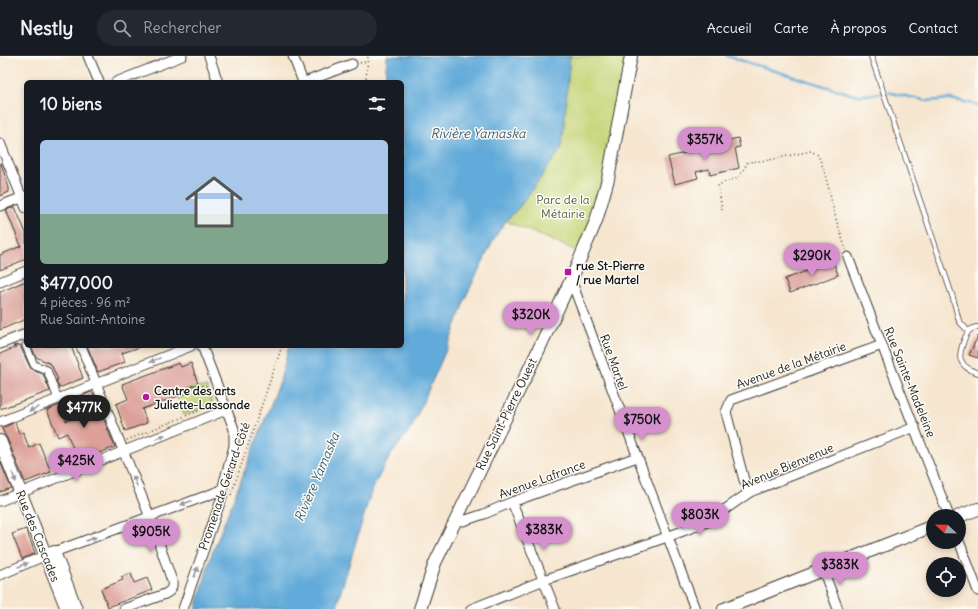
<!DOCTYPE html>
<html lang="fr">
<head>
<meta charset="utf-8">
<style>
  :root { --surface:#171b24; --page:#242831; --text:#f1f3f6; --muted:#9ea1a6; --line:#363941; --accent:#d690ce }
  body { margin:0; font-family:Delius,sans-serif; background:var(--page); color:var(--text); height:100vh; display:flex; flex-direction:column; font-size:15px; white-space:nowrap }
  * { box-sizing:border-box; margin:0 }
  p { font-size:13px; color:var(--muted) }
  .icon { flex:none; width:22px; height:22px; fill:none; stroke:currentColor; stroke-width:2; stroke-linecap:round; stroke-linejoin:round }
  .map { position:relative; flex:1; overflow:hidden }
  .details { position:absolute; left:24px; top:24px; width:380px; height:268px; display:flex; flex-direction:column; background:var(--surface); border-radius:6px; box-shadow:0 2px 6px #0003 }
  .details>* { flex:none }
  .needle { width:26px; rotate:292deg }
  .fabs { position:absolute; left:926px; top:453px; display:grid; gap:8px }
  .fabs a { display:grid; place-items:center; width:40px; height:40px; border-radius:50%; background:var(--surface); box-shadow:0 2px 6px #0003; font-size:20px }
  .price { position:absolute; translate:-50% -34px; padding:0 9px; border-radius:14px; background:var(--accent); color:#111; font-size:13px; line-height:26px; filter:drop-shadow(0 1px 2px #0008) }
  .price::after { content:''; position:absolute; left:50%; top:24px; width:12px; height:9px; margin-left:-6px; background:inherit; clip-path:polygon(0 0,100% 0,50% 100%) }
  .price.on { background:#222; color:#fff }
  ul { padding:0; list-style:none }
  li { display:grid; align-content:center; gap:8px; height:212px; padding:0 16px }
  li span { display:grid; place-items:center; height:124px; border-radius:6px; color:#555 }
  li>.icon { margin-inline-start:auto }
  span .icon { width:72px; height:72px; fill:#fffc; stroke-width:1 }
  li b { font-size:17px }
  h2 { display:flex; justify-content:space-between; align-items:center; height:48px; padding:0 16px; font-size:17px }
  header { display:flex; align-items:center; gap:24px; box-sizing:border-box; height:56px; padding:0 20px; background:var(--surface); border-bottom:1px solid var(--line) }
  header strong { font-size:19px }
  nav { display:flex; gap:22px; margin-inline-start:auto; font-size:14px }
  .search { width:280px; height:36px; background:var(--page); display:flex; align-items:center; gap:10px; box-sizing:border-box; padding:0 14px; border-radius:22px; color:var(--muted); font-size:15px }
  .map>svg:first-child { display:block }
</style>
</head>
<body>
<header>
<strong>Nestly</strong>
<div class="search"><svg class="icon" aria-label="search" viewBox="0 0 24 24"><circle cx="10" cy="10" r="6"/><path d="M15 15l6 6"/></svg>Rechercher</div>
<nav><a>Accueil</a><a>Carte</a><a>À propos</a><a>Contact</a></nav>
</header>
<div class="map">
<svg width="978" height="553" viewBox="0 0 978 553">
  <rect width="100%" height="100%" fill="#fdfcf7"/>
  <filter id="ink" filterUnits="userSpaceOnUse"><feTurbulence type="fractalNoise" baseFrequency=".025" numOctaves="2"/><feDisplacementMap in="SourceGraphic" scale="8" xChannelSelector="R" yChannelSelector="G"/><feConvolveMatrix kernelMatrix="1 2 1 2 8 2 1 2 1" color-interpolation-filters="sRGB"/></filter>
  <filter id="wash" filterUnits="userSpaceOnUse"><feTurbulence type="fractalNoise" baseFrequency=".012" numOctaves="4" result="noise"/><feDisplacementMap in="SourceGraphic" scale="16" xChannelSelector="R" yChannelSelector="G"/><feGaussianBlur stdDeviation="0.9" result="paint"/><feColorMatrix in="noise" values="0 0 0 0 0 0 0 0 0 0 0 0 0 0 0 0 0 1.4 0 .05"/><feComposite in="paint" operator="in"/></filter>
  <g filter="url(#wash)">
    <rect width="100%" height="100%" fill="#f6e6d0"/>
    <g fill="#c5d476" stroke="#707849">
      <path d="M568,0h63l-15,82 -34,115 -76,-32 15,-16 40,-56z"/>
      <path d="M193,331h14l6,17 -29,11 -7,-18 13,-5 -1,-4z"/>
    </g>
    <path fill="#62aad9" stroke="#3f637a" d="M387,0h183l-6,73 -3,20 -40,56 -15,16 -11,16 -28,57 -17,47 -38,86 -22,29 -18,33 -34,112 -1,8h-141l15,-53 69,-175 9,-35h113v-264h-17z"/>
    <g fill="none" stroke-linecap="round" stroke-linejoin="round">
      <path stroke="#62aad9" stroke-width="2.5" d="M727,0l127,39h14l19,-3 41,9 22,-2 28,6"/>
    </g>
    <g id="blocks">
      <g fill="#dca099">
        <path d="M738,82l2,9 -5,1 4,20 -29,7 -1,-6 -13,3 2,6 -23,6 -7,-27 26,-6 -1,-2z"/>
        <path d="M0,107h1l8,25v4l-9,4z"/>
        <path d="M15,151l11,26v26l-26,11v-15l21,-9 -15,-36z"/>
        <path d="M833,205l5,14 -48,18 -5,-14z"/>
        <path d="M26,225v38l-26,11v-38z"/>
        <path d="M978,280v22l-9,-3z"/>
        <path d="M21,289v3l9,19 1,2 12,5 7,17 -50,18v-55l16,-7 -3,-1z"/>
        <path d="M31,290h40l12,32 -24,10 -3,-8h2l-7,-16 -15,-7z"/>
        <path d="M87,290h53v1l-18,6 3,9 -27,10z"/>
        <path d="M179,307l2,4 10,-4 7,21 -10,3 2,5 -48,17 5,14 -22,8 -9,-27 12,-5 -6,-15z"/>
        <path d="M91,336l2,1 10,27h1l11,27 -37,14 -11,-28 -9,4 -11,-27 13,-5 6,16 20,-7 -5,-15 1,-3z"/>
        <path d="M15,366l4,12 4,-2 6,16 10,-5 12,29 -26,10 -18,-44 -2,-3 -3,-7z"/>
        <path d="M0,405l11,27 -11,4z"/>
        <path d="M26,473l9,24 -13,6 -10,-25z"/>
        <path d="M131,517l3,10 13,-5 5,12 -44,17 -7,-18 22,-9 -2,-3z"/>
      </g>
    </g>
  </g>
  <g filter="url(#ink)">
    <use href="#blocks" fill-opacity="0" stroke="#3d3a37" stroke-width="1"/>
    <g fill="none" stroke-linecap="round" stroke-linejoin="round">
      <g stroke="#3d3a37" stroke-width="6">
        <g id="service">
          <path d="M871,0l82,242 6,23 9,10"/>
          <path d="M978,271c-3,0 -6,1 -9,4 -4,4 -11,24 -8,29 3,8 10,10 17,13"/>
        </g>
      </g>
      <g stroke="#3d3a37" stroke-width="9">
        <path id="pedestrian" d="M26,290l8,19 13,5 11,29"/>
      </g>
      <g stroke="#3d3a37" stroke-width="11">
        <g id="minor">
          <path d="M88,0l11,26"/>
          <path d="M209,0l9,26"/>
          <path d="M293,0l10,26"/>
          <path d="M116,26l66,-26"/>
          <path d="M305,26l47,-18"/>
          <path d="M0,87l26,65"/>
          <path d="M0,150l26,-10"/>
          <path d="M848,201l37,96 64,163"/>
          <path d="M571,224l124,329"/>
          <path d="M0,226l26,-11"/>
          <path d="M0,288l26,-10"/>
          <path d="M81,290l69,171 22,64c1,7 -1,10 -7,13l-41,15"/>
          <path d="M0,366l191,-76"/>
          <path d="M750,436l-6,-12 -18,-68 5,-12 151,-55"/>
          <path d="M0,445l226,-91"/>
          <path d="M512,446l43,107"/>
          <path d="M455,463l8,2 21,-7 28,-12 125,-45"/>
          <path d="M959,485l19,50"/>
          <path d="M54,496l168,-62"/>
          <path d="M823,514l15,39"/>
          <path d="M0,519l46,-20"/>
          <path d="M183,553l39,-112v-7l12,-44v-17l-32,-83"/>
          <path d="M471,553l73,-29 123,-43 40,-15 43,-30 165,-65"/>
        </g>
      </g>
      <g stroke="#3d3a37" stroke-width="14">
        <g id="tertiary">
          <path d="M0,385l67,168"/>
          <path d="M959,460l19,-7"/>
          <path d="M46,499l8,-3 22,57"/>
          <path d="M420,553l15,-46 103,-212 33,-71 25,-59 12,-42 23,-123"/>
          <path d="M724,553l209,-83"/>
        </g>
      </g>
      <g stroke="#3d3a37" stroke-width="1.5" stroke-dasharray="1 3" stroke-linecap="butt">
        <path d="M360,7l7,-1"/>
        <path d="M366,26l2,-26"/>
        <path d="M722,154l-4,-25 21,-8 9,-15 21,-2 42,-9 7,4 6,15 12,49 10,31"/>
        <path d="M194,330h14"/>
        <path d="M127,384l88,-36 -1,-1"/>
        <path d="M231,439l51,-149"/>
      </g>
      <use href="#service" stroke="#fff" stroke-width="4.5"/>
      <use href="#pedestrian" stroke="#fff" stroke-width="7"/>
      <use href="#minor" stroke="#fff" stroke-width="9"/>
      <use href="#tertiary" stroke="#fff" stroke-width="12"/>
    </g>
    <defs><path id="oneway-solid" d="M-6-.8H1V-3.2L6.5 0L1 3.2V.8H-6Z"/></defs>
    <g fill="#999">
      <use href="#oneway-solid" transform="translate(155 304) rotate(158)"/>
      <use href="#oneway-solid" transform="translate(34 353) rotate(158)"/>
      <use href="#oneway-solid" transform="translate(160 381) rotate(-22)"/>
      <use href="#oneway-solid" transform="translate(14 421) rotate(68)"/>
      <use href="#oneway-solid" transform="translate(135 425) rotate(-112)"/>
      <use href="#oneway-solid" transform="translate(186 447) rotate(159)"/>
      <use href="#oneway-solid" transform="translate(91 483) rotate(-20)"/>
      <use href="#oneway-solid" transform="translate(23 509) rotate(-23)"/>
      <use href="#oneway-solid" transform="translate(196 516) rotate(-70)"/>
    </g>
  </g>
  <g fill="#b5179e" stroke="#fdfcf7" stroke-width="1.5">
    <rect x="564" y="212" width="8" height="8" rx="2"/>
    <circle cx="146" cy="341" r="4"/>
  </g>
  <g text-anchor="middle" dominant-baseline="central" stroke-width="3" stroke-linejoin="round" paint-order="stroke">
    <g font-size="12" fill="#575c3c" stroke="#fdfcf7">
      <text x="563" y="143">Parc de la<tspan x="563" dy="14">Métairie</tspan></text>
    </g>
    <g font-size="12" font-weight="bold" fill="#1c1c1c" stroke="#fdfcf7" text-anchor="start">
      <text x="576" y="209">rue St-Pierre<tspan x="576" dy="14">/ rue Martel</tspan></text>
      <text x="154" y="334">Centre des arts<tspan x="154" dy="14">Juliette-Lassonde</tspan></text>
    </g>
    <g font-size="12" fill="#1c1c1c" stroke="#fdfcf7">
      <text transform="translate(614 306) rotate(70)">Rue Martel</text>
      <text transform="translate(791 309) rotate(-20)">Avenue de la Métairie</text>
      <text transform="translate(910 326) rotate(68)">Rue Sainte-Madeleine</text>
      <text transform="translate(506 358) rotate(-64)">Rue Saint-Pierre Ouest</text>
      <text transform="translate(787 410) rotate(-23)">Avenue Bienvenue</text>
      <text transform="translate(542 423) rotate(-20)">Avenue Lafrance</text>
      <text transform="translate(224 430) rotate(-71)">Promenade Gérard-Côté</text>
      <text transform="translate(38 480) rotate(68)">Rue des Cascades</text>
    </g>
    <g font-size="13" font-style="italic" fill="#3c5c71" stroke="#fdfcf7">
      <text x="478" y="77">Rivière Yamaska</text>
      <text transform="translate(317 421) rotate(-67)">Rivière Yamaska</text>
    </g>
  </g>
</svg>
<div class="fabs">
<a><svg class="needle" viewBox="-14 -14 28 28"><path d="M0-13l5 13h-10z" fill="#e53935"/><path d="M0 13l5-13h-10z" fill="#9ea1a6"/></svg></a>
<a><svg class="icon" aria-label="locate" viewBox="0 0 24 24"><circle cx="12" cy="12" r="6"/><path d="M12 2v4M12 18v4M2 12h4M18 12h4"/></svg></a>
</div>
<b class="price" style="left:705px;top:105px">$357K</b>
<b class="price" style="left:812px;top:221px">$290K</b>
<b class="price" style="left:531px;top:280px">$320K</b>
<b class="price on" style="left:84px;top:373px">$477K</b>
<b class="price" style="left:642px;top:385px">$750K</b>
<b class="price" style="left:76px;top:426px">$425K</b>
<b class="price" style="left:700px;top:480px">$803K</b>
<b class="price" style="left:544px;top:495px">$383K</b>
<b class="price" style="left:151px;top:497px">$905K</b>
<b class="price" style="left:840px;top:530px">$383K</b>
<section class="details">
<h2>10 biens<svg class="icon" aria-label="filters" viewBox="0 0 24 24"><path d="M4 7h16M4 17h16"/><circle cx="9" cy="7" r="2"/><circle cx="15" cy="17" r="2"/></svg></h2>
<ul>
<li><span style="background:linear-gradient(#a9c7e8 60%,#7fa58c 0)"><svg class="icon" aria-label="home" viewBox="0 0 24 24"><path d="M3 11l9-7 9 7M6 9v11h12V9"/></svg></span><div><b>$477,000</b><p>4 pièces · 96 m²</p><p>Rue Saint-Antoine</p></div></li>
</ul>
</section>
</div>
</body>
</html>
